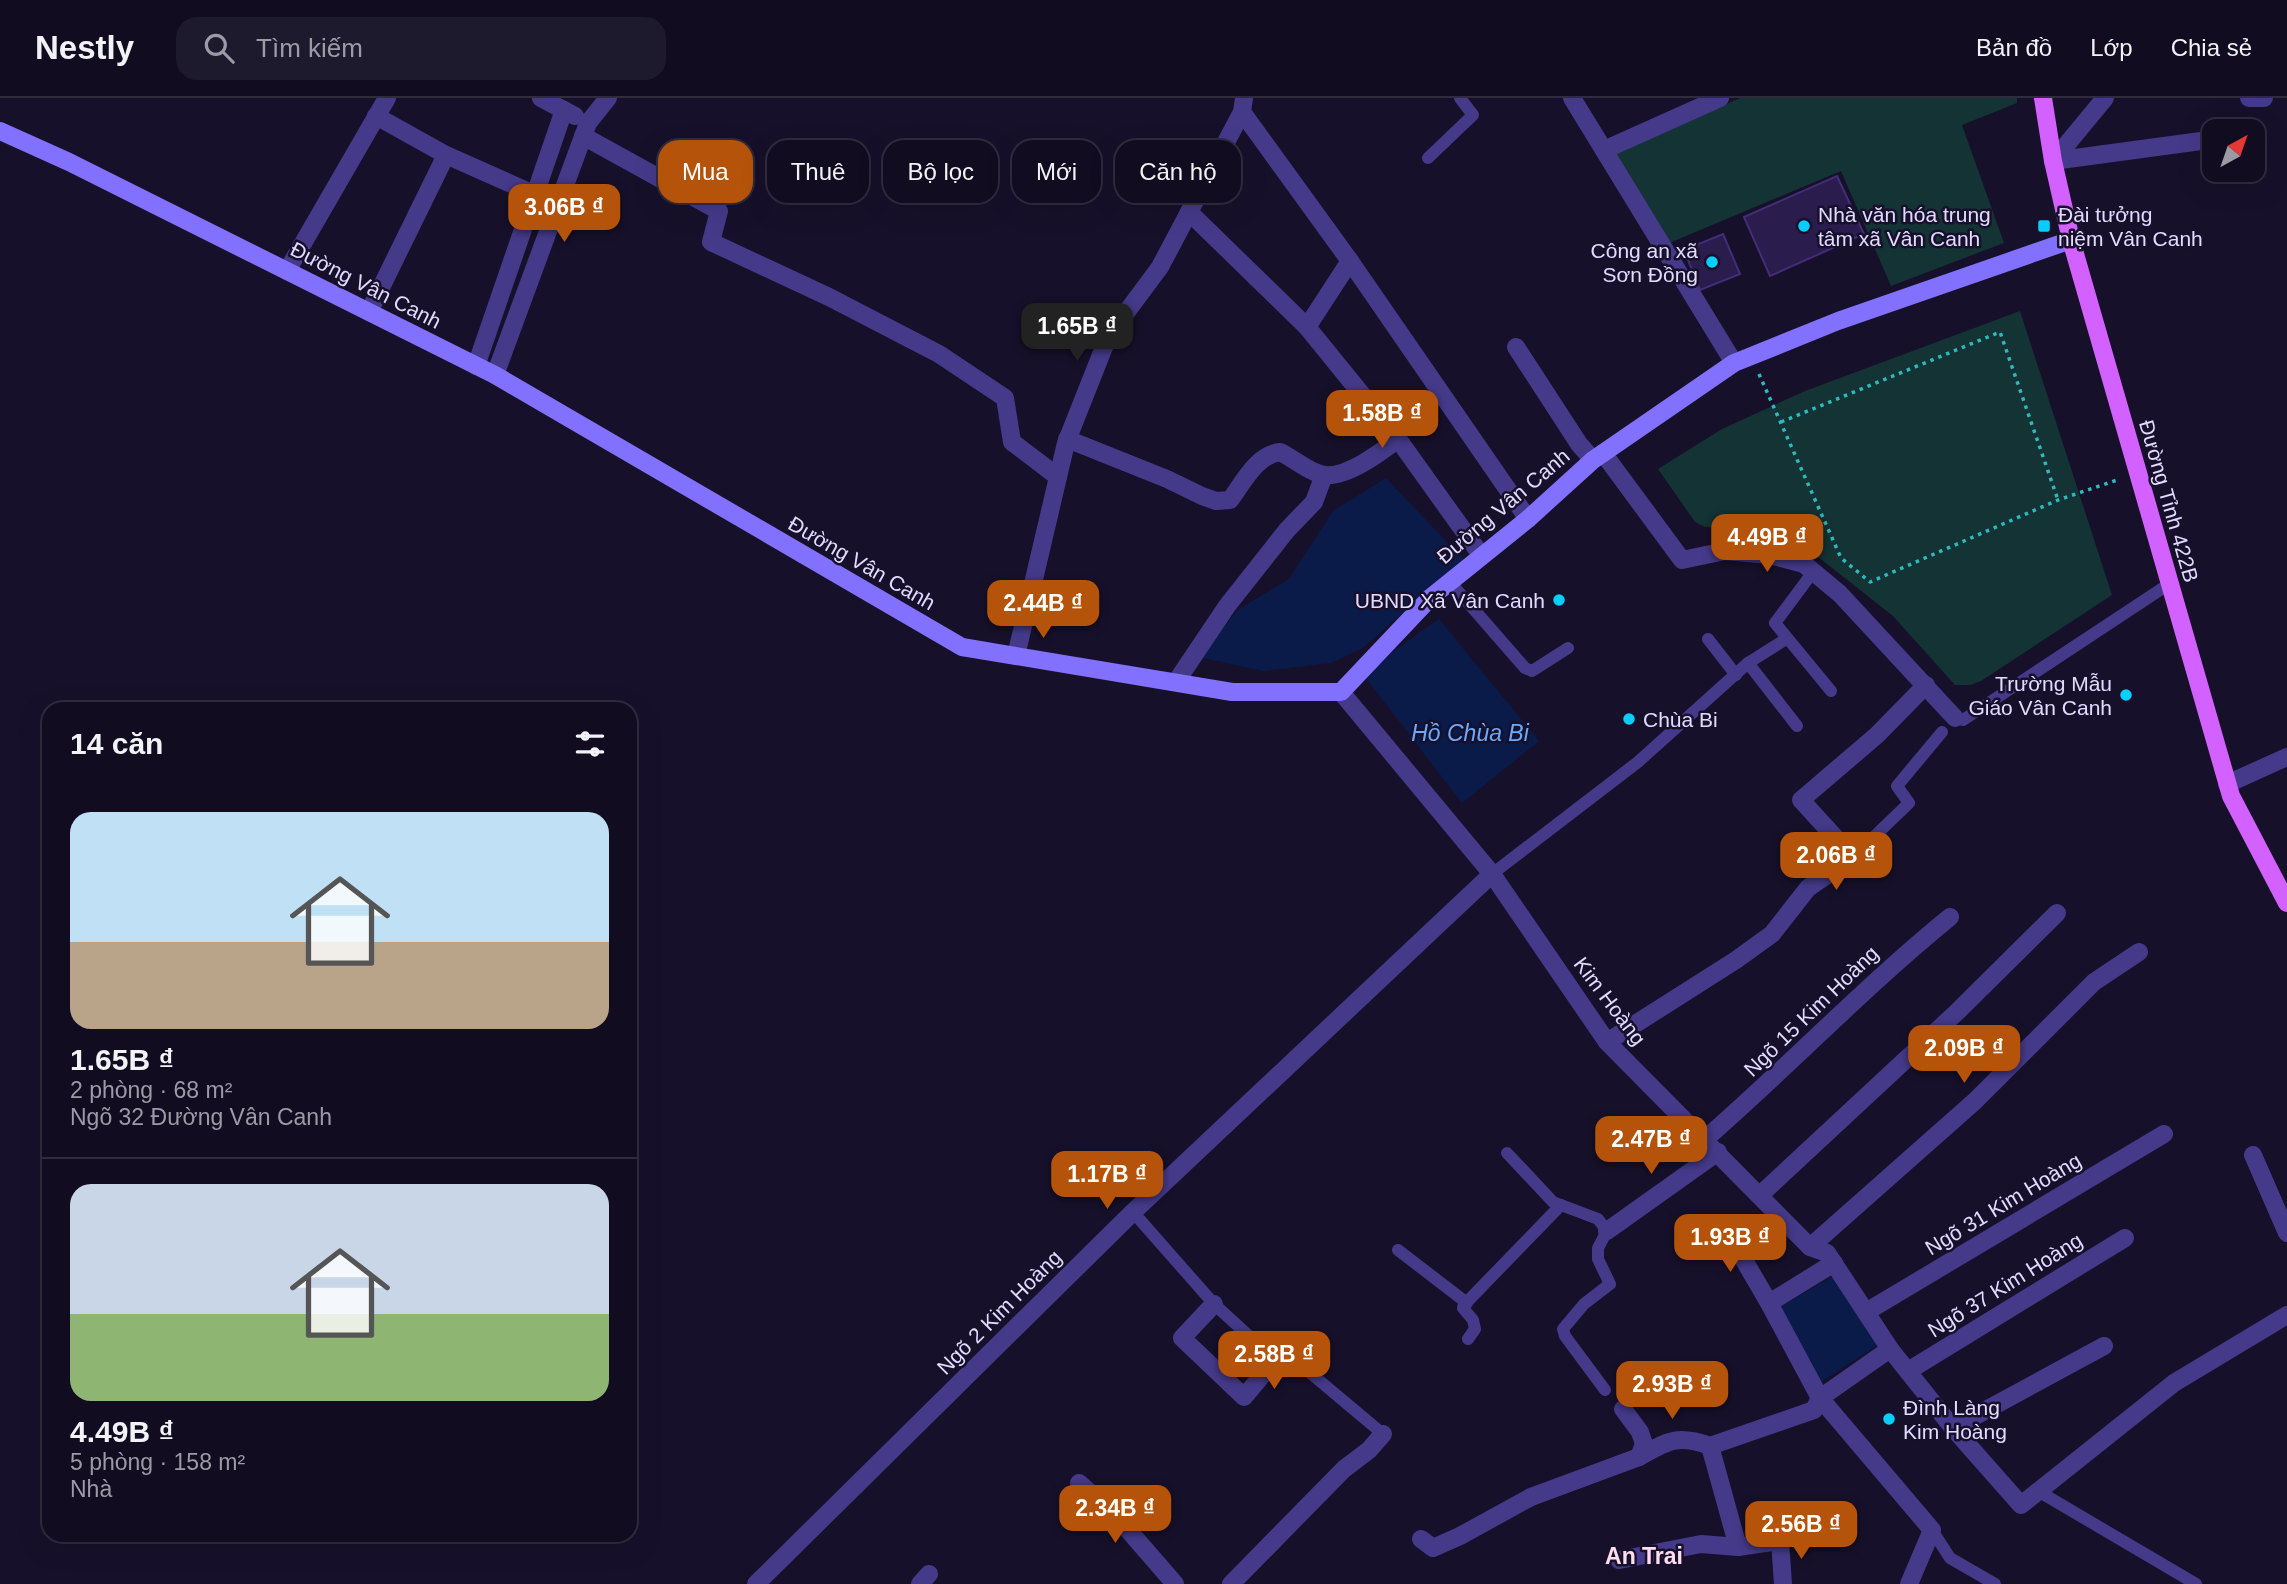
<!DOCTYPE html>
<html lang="vi">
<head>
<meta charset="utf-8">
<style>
  :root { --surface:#110c20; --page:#1e1a2d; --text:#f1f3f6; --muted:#9c9ba5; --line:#302c3e; --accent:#b45309 }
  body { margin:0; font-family:Helvetica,sans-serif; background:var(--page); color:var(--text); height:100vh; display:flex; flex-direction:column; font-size:26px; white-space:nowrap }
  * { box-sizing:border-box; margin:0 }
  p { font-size:23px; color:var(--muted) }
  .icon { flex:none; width:38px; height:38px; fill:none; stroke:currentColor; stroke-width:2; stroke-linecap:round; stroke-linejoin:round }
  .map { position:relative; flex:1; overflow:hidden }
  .details { position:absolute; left:42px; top:604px; width:595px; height:840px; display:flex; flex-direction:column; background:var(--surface); border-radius:21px; box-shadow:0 7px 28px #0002,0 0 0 2px var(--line) }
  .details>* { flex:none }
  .hud { position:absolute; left:658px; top:42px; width:665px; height:63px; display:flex; gap:14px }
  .needle { width:46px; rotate:40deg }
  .buttons { position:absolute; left:2202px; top:21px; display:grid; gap:14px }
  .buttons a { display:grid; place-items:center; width:63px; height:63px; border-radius:14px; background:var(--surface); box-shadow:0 7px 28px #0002,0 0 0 2px var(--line); font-size:35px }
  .price { position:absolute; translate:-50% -60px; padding:0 16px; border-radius:14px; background:var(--accent); color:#fff; font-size:23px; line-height:46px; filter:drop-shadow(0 2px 4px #0008) }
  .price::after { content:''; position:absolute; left:50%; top:42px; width:21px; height:16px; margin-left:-10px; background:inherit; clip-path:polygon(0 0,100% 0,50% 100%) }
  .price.selected { background:#222; color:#fff }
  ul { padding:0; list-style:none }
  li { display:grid; align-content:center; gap:14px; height:371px; padding:0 28px }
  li+li { border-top:2px solid var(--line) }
  li span { display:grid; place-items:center; height:217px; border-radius:21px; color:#555 }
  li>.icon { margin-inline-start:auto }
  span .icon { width:126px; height:126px; fill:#fffc; stroke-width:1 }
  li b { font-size:30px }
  h2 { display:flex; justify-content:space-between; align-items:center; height:84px; padding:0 28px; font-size:30px }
  .chip { padding:0 24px; border-radius:21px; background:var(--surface); box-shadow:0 7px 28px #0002,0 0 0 2px var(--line); font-size:24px; line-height:63px }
  .chip.selected { background:var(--accent); color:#fff }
  header { display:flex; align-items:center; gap:42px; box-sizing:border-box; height:98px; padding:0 35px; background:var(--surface); border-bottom:2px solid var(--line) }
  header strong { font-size:33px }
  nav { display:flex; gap:38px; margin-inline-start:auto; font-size:24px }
  .search { width:490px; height:63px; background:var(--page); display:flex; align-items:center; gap:18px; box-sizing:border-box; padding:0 24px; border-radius:21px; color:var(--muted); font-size:26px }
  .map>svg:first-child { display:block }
</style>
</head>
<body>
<header>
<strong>Nestly</strong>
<div class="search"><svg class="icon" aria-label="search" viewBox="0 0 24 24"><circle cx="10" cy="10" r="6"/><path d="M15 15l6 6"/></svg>Tìm kiếm</div>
<nav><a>Bản đồ</a><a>Lớp</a><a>Chia sẻ</a></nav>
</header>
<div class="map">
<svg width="2287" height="1486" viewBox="0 0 2287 1486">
  <rect width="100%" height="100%" fill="#17102b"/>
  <g fill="#133335">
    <path d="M1740,0h277v5l-55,22 42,118 -113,43 -50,-115 -174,73 -52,-90z"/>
    <path d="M2020,213l92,284 -131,86 -11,4h-15l-62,-69 -99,-78 -18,-6 -71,-5 -10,-5 -37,-53 64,-40 83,-38z"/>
  </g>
  <g fill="#0a1b4a">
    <path d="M1386,380l77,81 -100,89 -32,15 -67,8 -61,-13 9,-18 27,-31 50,-30 44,-68z"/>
    <path d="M1439,521l100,122 -77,62 -100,-130z"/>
    <path d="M1833,1178l45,69 -60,39 -43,-74z"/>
  </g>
  <g fill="#2a1c4c" stroke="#432d78" stroke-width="2">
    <path d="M1837,78l27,58 -94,42 -26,-59z"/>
    <path d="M1723,136l17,40 -40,16 -16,-40z"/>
  </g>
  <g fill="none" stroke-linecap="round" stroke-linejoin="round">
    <g stroke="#2dbabf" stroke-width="3.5" stroke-dasharray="3.5 5" stroke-linecap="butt">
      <path d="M1759,276l82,184 29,24 188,-82 62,-21"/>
      <path d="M1781,324l219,-90 58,168"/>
    </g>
    <g stroke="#453a8a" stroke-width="12">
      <path d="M1428,60l45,-43 -13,-17"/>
      <path d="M1813,474l-38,51 56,68"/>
      <path d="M1450,484l75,86 7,3 36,-23"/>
      <path d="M1708,541l28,36"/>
      <path d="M1748,565l49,63"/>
      <path d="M1955,620l8,2 206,-136"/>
      <path d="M1853,759l56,-54 -12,-17 45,-54"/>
      <path d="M1492,776l146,-112 110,-99 38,-24"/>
      <path d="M1507,1055l46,49 45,17 9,12 -9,17v11l12,25 -26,20 -21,25 2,7 40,54"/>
      <path d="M1133,1114l81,92 61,56 15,-4 93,78"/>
      <path d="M1398,1152l69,53"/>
      <path d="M1468,1241l7,-10 -2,-9 -10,-12 1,-3 97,-100"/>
      <path d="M2038,1393l158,93"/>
      <path d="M1932,1432l18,28 45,26"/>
    </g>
    <g stroke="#453a8a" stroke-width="18">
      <path d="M541,0l34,18"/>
      <path d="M1572,0l162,265"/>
      <path d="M2249,0h15"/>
      <path d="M1242,14l108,149 178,258"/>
      <path d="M376,18l70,39 90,40"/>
      <path d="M583,38l136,75 -8,31 118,55 110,57 66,44 7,44 46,35"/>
      <path d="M1604,52l116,-52"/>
      <path d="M2053,63l148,-20"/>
      <path d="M2053,63l52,-63"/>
      <path d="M1189,114l118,115 91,112 83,116"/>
      <path d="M287,173l100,-173"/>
      <path d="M369,214l77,-157"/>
      <path d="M1307,229l43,-66"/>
      <path d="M1516,249l63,97 14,16"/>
      <path d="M476,268l88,-256"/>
      <path d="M495,277l93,-252 20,-25"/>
      <path d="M1067,341l100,40 35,17 14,5 14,-1c13,-17 26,-45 50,-48 13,6 30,21 44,23 23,3 57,-23 74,-36"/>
      <path d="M1603,355l79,107 43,-9 45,4 34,9 36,30 115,124"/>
      <path d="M1016,558l50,-213 42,-106 52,-70 82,-155 2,-14"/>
      <path d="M1176,584l51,-76 60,-76 27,-28 10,-27"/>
      <path d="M1341,594l151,182 115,168 203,205 17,6 63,96 63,79 68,77 153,-122 113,-68"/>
      <path d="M2227,686l60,-27"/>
      <path d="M1607,944l129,-82 36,-26 36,-46 45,-31 -52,-57 76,-65 49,-50"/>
      <path d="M1704,1042c84,-73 160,-153 246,-223"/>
      <path d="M2253,1057l34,78"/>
      <path d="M1760,1097l197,-183 100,-99"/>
      <path d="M1712,1129l29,28 28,48"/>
      <path d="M1607,1133l111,-79"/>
      <path d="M1810,1149l165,-146 119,-119 45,-30"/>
      <path d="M1214,1206l-32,34 62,59 31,-37"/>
      <path d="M1866,1214l298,-178"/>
      <path d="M1890,1251l-70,49 112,132 -23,54"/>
      <path d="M1908,1273l217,-133"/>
      <path d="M1953,1330l151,-82"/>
      <path d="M1639,1359c29,-16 38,-23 71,-11"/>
      <path d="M1079,1385l38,34 58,67"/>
      <path d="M1421,1441l12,9 27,-12 71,-39 108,-40 5,-13 -4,-12 -17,-23"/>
      <path d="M1738,1449l-28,-101 104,-36 6,-12 -51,-95 65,-40"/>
      <path d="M1619,1462l82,-16 37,3 42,-6 3,43"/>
      <path d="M756,1486l377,-372 359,-338"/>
      <path d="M920,1486l9,-10"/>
      <path d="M1231,1486l113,-115 25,-19 14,-16"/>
    </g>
    <path stroke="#8271ff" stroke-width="18" d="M0,33l69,31 426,213 467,272 270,45h109l89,-94 98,-79 65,-59 141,-97 104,-42 233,-81"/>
    <path stroke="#d361ff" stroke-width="18" d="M2043,0l10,63 18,79 160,556 56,107"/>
  </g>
  <g fill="#06ceff" stroke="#17102b" stroke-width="2.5">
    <circle cx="1804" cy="128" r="7"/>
    <rect x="2037" y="121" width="14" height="14" rx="3.5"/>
    <circle cx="1712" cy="164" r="7"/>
    <circle cx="1559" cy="502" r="7"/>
    <circle cx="2126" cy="597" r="7"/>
    <circle cx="1629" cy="621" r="7"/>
    <circle cx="1889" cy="1321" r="7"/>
  </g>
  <g text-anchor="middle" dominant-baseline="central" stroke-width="5" stroke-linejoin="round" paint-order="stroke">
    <g font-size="21" fill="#e2daff" stroke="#17102b" text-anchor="start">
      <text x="1818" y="116">Nhà văn hóa trung<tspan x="1818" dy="24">tâm xã Vân Canh</tspan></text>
      <text x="2058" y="116">Đài tưởng<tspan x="2058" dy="24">niệm Vân Canh</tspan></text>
      <text x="1698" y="152" text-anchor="end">Công an xã<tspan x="1698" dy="24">Sơn Đồng</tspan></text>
      <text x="1545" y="502" text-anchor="end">UBND Xã Vân Canh</text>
      <text x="2112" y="585" text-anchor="end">Trường Mẫu<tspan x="2112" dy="24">Giáo Vân Canh</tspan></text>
      <text x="1643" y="621">Chùa Bi</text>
      <text x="1903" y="1309">Đình Làng<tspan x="1903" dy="24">Kim Hoàng</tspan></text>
    </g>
    <g font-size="21" fill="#e2daff" stroke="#17102b">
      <text transform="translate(366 187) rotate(27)">Đường Vân Canh</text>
      <text transform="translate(2169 403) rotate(74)">Đường Tỉnh 422B</text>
      <text transform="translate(1503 408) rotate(-40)">Đường Vân Canh</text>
      <text transform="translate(862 465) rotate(30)">Đường Vân Canh</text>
      <text transform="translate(1610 903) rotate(53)">Kim Hoàng</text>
      <text transform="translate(1811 913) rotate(-44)">Ngõ 15 Kim Hoàng</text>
      <text transform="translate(2003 1106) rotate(-31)">Ngõ 31 Kim Hoàng</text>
      <text transform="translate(2005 1187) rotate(-32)">Ngõ 37 Kim Hoàng</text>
      <text transform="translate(999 1214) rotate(-45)">Ngõ 2 Kim Hoàng</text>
    </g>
    <g font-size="23" font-style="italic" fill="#68aaff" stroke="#17102b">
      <text x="1470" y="635">Hồ Chùa Bi</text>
    </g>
    <g font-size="23" font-weight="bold" fill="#ffdcef" stroke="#17102b">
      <text x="1644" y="1458">An Trai</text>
    </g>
  </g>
</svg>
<div class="buttons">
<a><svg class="needle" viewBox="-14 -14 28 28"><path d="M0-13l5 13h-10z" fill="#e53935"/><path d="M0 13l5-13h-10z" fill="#9c9ba5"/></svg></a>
</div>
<b class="price" style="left:564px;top:146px">3.06B ₫</b>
<b class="price selected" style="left:1077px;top:265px">1.65B ₫</b>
<b class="price" style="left:1382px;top:352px">1.58B ₫</b>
<b class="price" style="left:1767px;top:476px">4.49B ₫</b>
<b class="price" style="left:1043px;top:542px">2.44B ₫</b>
<b class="price" style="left:1836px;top:794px">2.06B ₫</b>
<b class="price" style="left:1964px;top:987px">2.09B ₫</b>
<b class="price" style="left:1651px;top:1078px">2.47B ₫</b>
<b class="price" style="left:1107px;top:1113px">1.17B ₫</b>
<b class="price" style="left:1730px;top:1176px">1.93B ₫</b>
<b class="price" style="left:1274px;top:1293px">2.58B ₫</b>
<b class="price" style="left:1672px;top:1323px">2.93B ₫</b>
<b class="price" style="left:1115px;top:1447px">2.34B ₫</b>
<b class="price" style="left:1801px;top:1463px">2.56B ₫</b>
<div class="hud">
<a class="chip selected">Mua</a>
<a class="chip">Thuê</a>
<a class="chip">Bộ lọc</a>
<a class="chip">Mới</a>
<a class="chip">Căn hộ</a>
</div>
<section class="details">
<h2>14 căn<svg class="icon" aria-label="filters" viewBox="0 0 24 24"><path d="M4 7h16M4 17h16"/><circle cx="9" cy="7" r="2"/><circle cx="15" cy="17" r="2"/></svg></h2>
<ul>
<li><span style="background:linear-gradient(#bfe0f5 60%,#b9a48a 0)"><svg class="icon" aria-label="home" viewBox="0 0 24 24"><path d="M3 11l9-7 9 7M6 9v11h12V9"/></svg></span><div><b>1.65B ₫</b><p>2 phòng · 68 m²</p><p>Ngõ 32 Đường Vân Canh</p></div></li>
<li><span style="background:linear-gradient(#c9d6e8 60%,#8fb573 0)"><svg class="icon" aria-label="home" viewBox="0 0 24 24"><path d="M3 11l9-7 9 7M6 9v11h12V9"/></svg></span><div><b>4.49B ₫</b><p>5 phòng · 158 m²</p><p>Nhà</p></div></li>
</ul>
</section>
</div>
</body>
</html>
